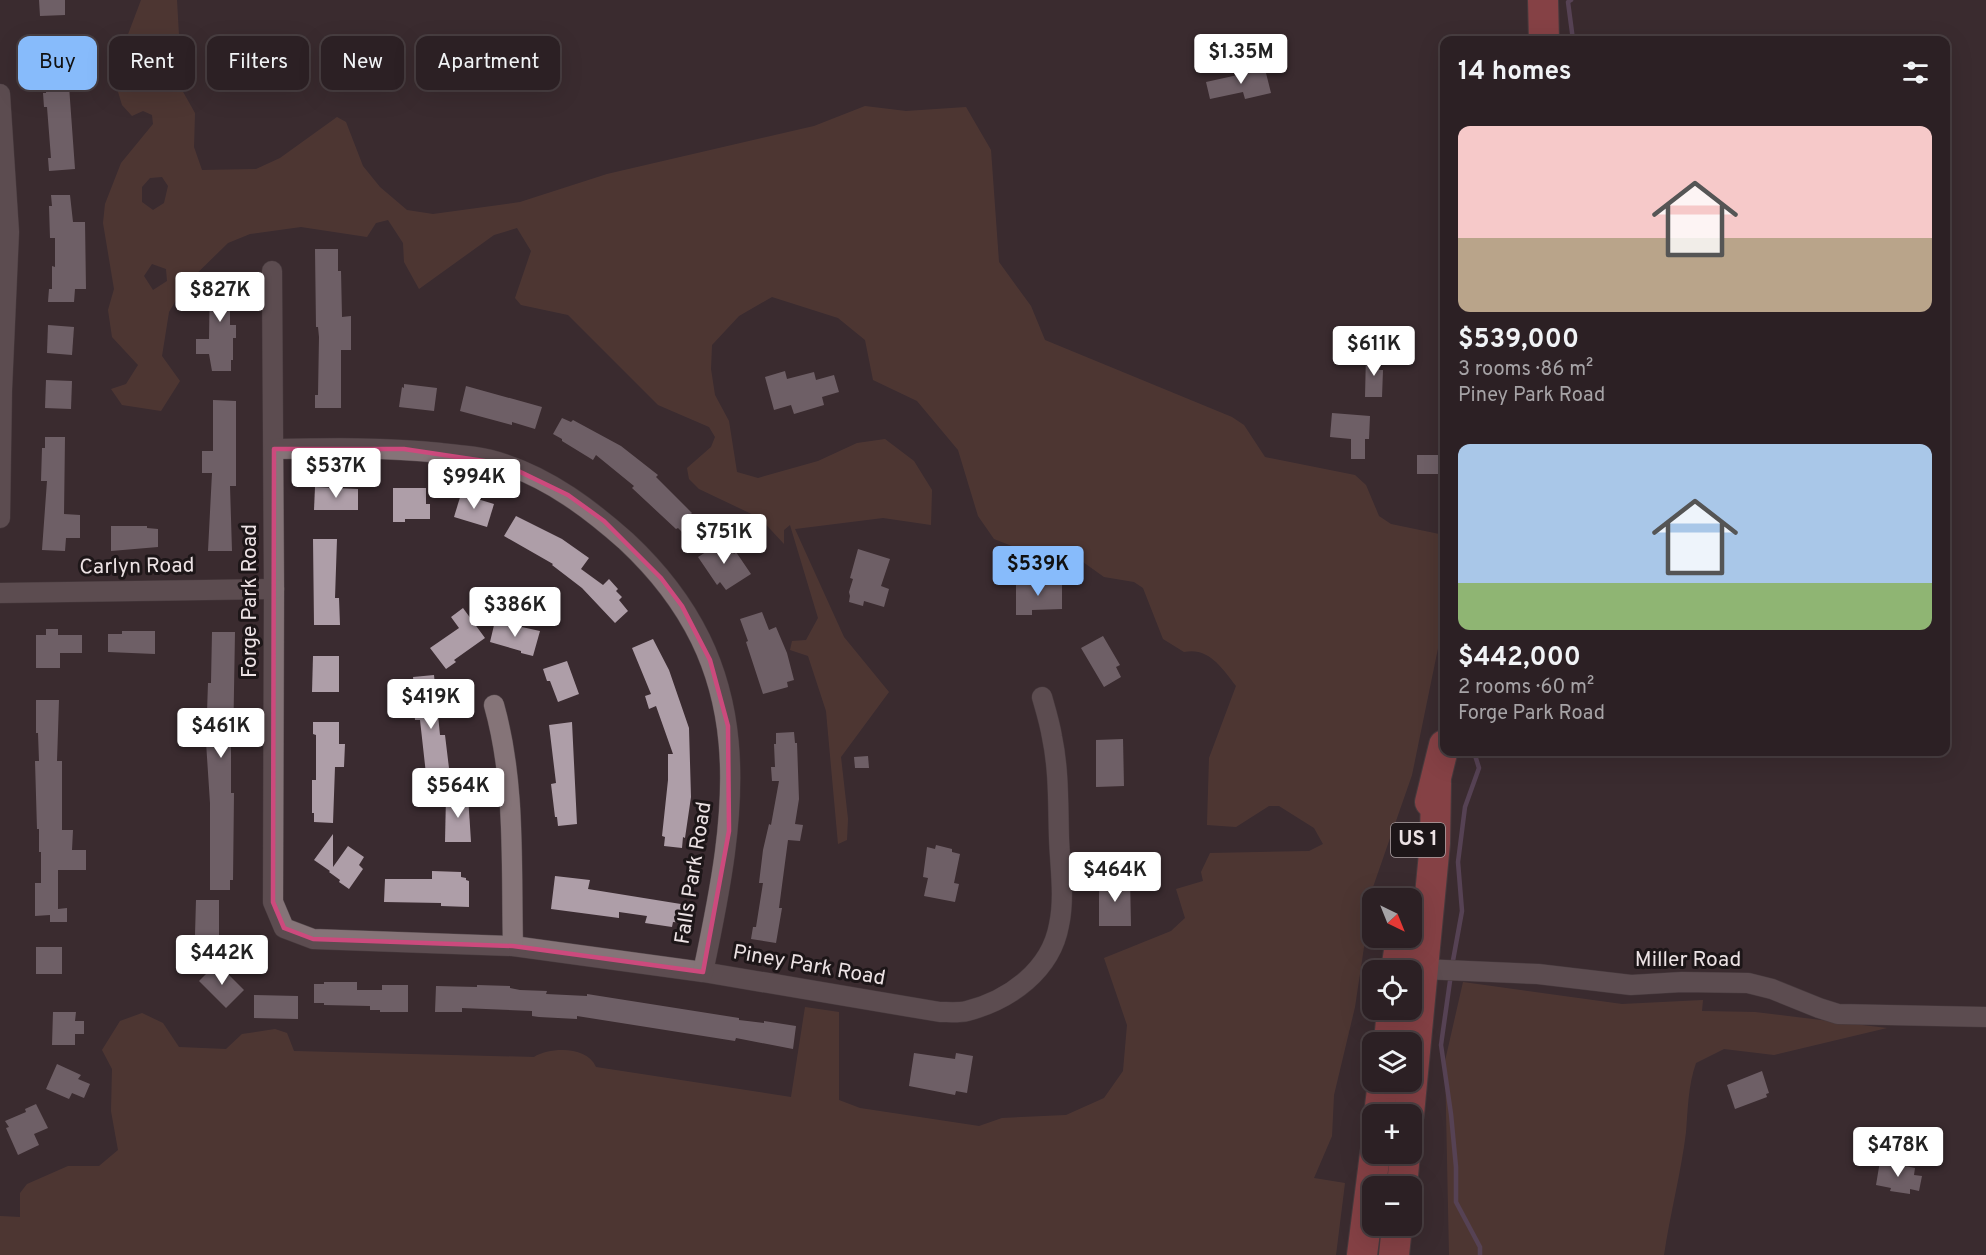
<!DOCTYPE html>
<html lang="en">
<head>
<meta charset="utf-8">
<style>
  :root { --surface:#2c2024; --page:#34282c; --text:#f1f3f6; --muted:#a6a3a6; --line:#483e41; --accent:#87bbfb }
  body { margin:0; font-family:Overpass,sans-serif; background:var(--page); color:var(--text); height:100vh; display:flex; flex-direction:column; font-size:22px; white-space:nowrap }
  * { box-sizing:border-box; margin:0 }
  p { font-size:20px; color:var(--muted) }
  .icon { flex:none; width:33px; height:33px; fill:none; stroke:currentColor; stroke-width:2; stroke-linecap:round; stroke-linejoin:round }
  .map { position:relative; flex:1; overflow:hidden }
  .sheet { position:absolute; left:1440px; top:36px; width:510px; height:720px; display:flex; flex-direction:column; background:var(--surface); border-radius:12px; box-shadow:0 6px 24px #0002,0 0 0 2px var(--line) }
  .sheet>* { flex:none }
  .guide { position:absolute; left:18px; top:36px; width:570px; height:54px; display:flex; gap:12px }
  .needle { width:39px; rotate:137deg }
  .tools { position:absolute; left:1362px; top:888px; display:grid; gap:12px }
  .tools a { display:grid; place-items:center; width:60px; height:60px; border-radius:12px; background:var(--surface); box-shadow:0 6px 24px #0002,0 0 0 2px var(--line); font-size:30px }
  .price { position:absolute; translate:-50% -51px; padding:0 14px; border-radius:6px; background:#fff; color:#222; font-size:20px; line-height:39px; filter:drop-shadow(0 2px 3px #0008) }
  .price::after { content:''; position:absolute; left:50%; top:36px; width:18px; height:14px; margin-left:-9px; background:inherit; clip-path:polygon(0 0,100% 0,50% 100%) }
  .price.selected { background:var(--accent); color:#111 }
  ul { padding:0; list-style:none }
  li { display:grid; align-content:center; gap:12px; height:318px; padding:0 18px }
  li span { display:grid; place-items:center; height:186px; border-radius:12px; color:#555 }
  li>.icon { margin-inline-start:auto }
  span .icon { width:108px; height:108px; fill:#fffc; stroke-width:1 }
  li b { font-size:26px }
  h2 { display:flex; justify-content:space-between; align-items:center; height:72px; padding:0 18px; font-size:26px }
  .tag { padding:0 21px; border-radius:12px; background:var(--surface); box-shadow:0 6px 24px #0002,0 0 0 2px var(--line); font-size:21px; line-height:54px }
  .tag.selected { background:var(--accent); color:#111 }
  .map>svg:first-child { display:block }
</style>
</head>
<body>
<div class="map">
<svg width="1986" height="1255" viewBox="0 0 1986 1255">
  <rect width="100%" height="100%" fill="#3a2b30"/>
  <g fill="#654437" fill-rule="evenodd">
    <path d="M141,0h36l5,90 13,23 -1,34 8,23 54,-1 24,-11 57,-41 9,5 17,44 17,21 27,23 26,4 87,-12 87,-28 207,-48 51,-20 41,5 60,-4 25,43 8,112 32,44 14,34 187,77 12,8 21,32 90,18 11,10 13,31 12,8 53,11v84l-32,156 -39,112 -18,120 -21,88 -2,41 -18,42 31,5 -9,72h-1336v-39l20,1v-24l7,-9 41,-18h31l19,-16 -7,-39 1,-42 -10,-19 18,-29 22,-8 21,10 16,24 47,2 16,-15 33,-5 12,4 7,18 240,6c17,-10 53,-11 62,10l195,30 14,-90 34,5v88l21,8 119,18 23,-8 64,-3 38,-17 19,-27 4,-46 -23,-67 67,-27 14,-13 -9,-29 27,-8 -2,-9 9,-19 99,-2 14,-7 -9,-16 -35,-22h-10l-33,21 -29,-2 2,-67 27,-72c-14,-18 -27,-39 -52,-34l-21,-13 -20,-51 -9,-6 -30,-5 -35,-25 -52,-4 -23,-9 -16,-23 -20,-66 -41,-49 -44,-21 -8,-40 -27,-22 -66,-21 -33,19 -27,29 -1,24 4,26 14,26 8,51 21,6 60,-17 39,-18 28,-4 29,22 18,29 -1,35 -48,-7 -88,11 49,108 45,55 -48,65 7,62 -1,21 -9,4 -12,-133 -18,-55 -18,-6 2,-9 14,-1 12,-22 -28,-93 -6,5v14l-24,-26 -61,-29 -10,-10 -2,-11 24,-21 4,-10 -6,-10 -51,-22 -90,-90 -47,-10 -6,-7 16,-47 -14,-23 -23,7 -75,54 -15,-27 -1,-19 -15,-23 -12,3 -9,14 -66,-10 -51,7 -22,9 -43,42 -16,27 -7,44 18,25 -19,30 -39,-6 -11,-16 15,-5 12,-19 -26,-28 -4,-27 6,-21 -11,-66 2,-19 16,-41 32,-39 -1,-9 -9,-4 -11,5 -10,-11 -12,-40 14,-20zM162,177l6,9 -4,17 -11,7 -11,-8v-15l8,-9zM152,264l14,5 1,12 -14,9 -9,-14z"/>
    <path d="M1463,982l159,22 81,-4 -1,11 53,1 132,16 -113,27 -50,-6 -28,14c-8,23 -8,45 -10,69 -5,41 -16,82 -22,123h-215l-4,-194z"/>
  </g>
  <g fill="none" stroke-linecap="round" stroke-linejoin="round">
    <g stroke="#795d81" stroke-width="4.5">
      <path d="M1571,0l-3,2 5,38"/>
      <path d="M1452,966l10,-55 -4,-49 7,-55 14,-39 -5,-16"/>
      <path d="M1451,974l-10,71 10,69 5,53v35l24,45v8"/>
    </g>
  </g>
  <g fill="#ae9ea8">
    <path d="M39,0h26v15l-25,1z"/>
    <path d="M68,54l2,18h-2l7,97 -26,2 -1,-13h3l-4,-51h-3l-1,-14h3v-38z"/>
    <path d="M1265,69l6,24 -26,6 -2,-7 -33,7 -4,-17z"/>
    <path d="M51,195h19l3,27h12l1,67h-11l-1,13h-26l1,-13h3v-23l3,1v-29h-5l-1,-32h3z"/>
    <path d="M315,249h23v22h3l1,46 9,-1v34h-10v58h-26v-13h3l1,-58 -1,-10h-2z"/>
    <path d="M210,273h26l-1,28h-5v24h6v13h-3v22h-2v11h-19l-3,-17h-13v-15h13z"/>
    <path d="M48,325l26,2 -2,28 -25,-2z"/>
    <path d="M1366,354h14l-1,16h4l-1,27h-17z"/>
    <path d="M785,371l2,8 27,-7 2,8 18,-5 5,17 -17,5 2,8 -30,9 -3,-9 -17,5 -9,-33z"/>
    <path d="M46,380l26,1 -1,28 -26,-1z"/>
    <path d="M404,384l33,4 -3,23 -35,-4 3,-20 2,1z"/>
    <path d="M466,386l76,21 -7,22 -23,-7v3l-52,-14z"/>
    <path d="M213,400l23,1v85h-6l2,65h-24l4,-78h-10v-22h11z"/>
    <path d="M1332,413l38,3 -1,23h-4v20h-14v-20l-21,-2z"/>
    <path d="M562,418l9,4 2,-2 48,26 37,29 -2,2 36,36 -2,2 7,8 -12,12 -7,-7 -2,1 -44,-41 2,-2 -38,-31 -3,5 -31,-19v-2l-9,-5z"/>
    <path d="M45,437h20l-1,77 16,1v23h-14l-1,13 -23,-1 5,-69h-6l1,-33h3z"/>
    <rect x="1417" y="455" width="27" height="19"/>
    <path d="M315,487l43,2v21h-44z"/>
    <path d="M393,488h33v16h4v15h-25v3h-12z"/>
    <path d="M461,494l33,10 -7,23 -33,-10z"/>
    <path d="M516,516l46,23 27,19 -8,11 22,16 6,-6 9,10 -2,2 6,6 -3,3 9,11 -13,12 -33,-35 -30,-23 1,-1 -49,-28z"/>
    <path d="M111,526h36v2l11,1v18l-47,4z"/>
    <path d="M313,539h24l-2,59h4l1,27h-26z"/>
    <path d="M725,540l9,14 2,-2 15,22 -25,16 -6,-8 -3,3 -19,-28z"/>
    <path d="M858,549l32,10 -9,27 8,3 -5,18 -20,-6 -1,5 -14,-4 1,-6 -1,-4 4,-13 -3,-1z"/>
    <path d="M1038,578h14v7h10v24l-30,1v5h-16v-32h22z"/>
    <path d="M463,608l22,30 -31,22 2,2 -10,7 -16,-21 29,-20 -8,-11z"/>
    <path d="M762,612l7,18 7,-3 11,26 7,27 -7,2 1,5 -25,7 -17,-52 2,-1 -8,-22z"/>
    <path d="M495,621l45,10 -7,25 -12,-3v-2l-31,-9z"/>
    <path d="M46,629h12v6h24v18h-22v15h-24v-33h10z"/>
    <path d="M122,631h33v23l-47,-2v-18h14z"/>
    <path d="M212,632h23l-2,115h-2v46h3l-1,87h-3v10h-20v-87l-4,-61 2,-59h3z"/>
    <path d="M1103,636l17,29 -4,2 5,10 -17,10 -23,-39z"/>
    <path d="M653,639l16,31 20,58 2,69 -6,41 -2,-1 -1,11 -18,-2 1,-9 -3,-1 6,-56v-26h5l-17,-48 -7,3 -4,-13 6,-2 -19,-46z"/>
    <path d="M313,656h26v36h-27z"/>
    <path d="M567,661l12,33 -21,8 -8,-21h-3l-4,-12z"/>
    <path d="M434,675l6,60h5l4,33h3l1,12 -26,3 -7,-63h-5l-3,-33h2l-1,-10z"/>
    <path d="M36,700h23l-2,61h5v69h11l-1,20h14v20h-28v39l9,-1v14h-17v-7l-15,1v-33h6v-31h-2v-23h-2l-2,-68h4l-1,-28h-2z"/>
    <path d="M313,722h26v22h6l-1,23h-9l-2,56 -19,-1v-9h-2v-33h4v-45l-3,-1z"/>
    <path d="M572,722l5,102 -19,2 -1,-9h-2l-4,-33 5,-1 -7,-58z"/>
    <path d="M794,732l1,11h2l2,56 -4,25 8,1 -3,16 -12,-1 -9,68h3l-6,35 -25,-4 2,-12h3l7,-44h-4l4,-33 6,-26 2,1 8,-44h-7l-1,-14h4l-1,-23h2v-11z"/>
    <path d="M1123,739l1,47 -28,1v-47z"/>
    <path d="M868,756l1,12h-14l-1,-11z"/>
    <path d="M446,795h22l3,47h-26z"/>
    <path d="M333,834v33l15,-21 16,11 -5,8 4,4 -14,20 -10,-7 1,-2 -11,-8 1,-1 -16,-11z"/>
    <path d="M936,845l16,4v3l8,2 -6,29 5,1 -4,18 -31,-6 4,-18 -5,-1 4,-30 8,2z"/>
    <path d="M432,871l29,1v5l5,1v2l3,1v26l-28,-1v-3l-57,-1 1,-23h47z"/>
    <path d="M555,876l35,4 -2,9 99,16 -3,18 -11,-1 -1,5 -27,-4 2,-7 -28,-4v6l-68,-9z"/>
    <path d="M1108,878h22l1,48h-32v-36l6,-1v-10z"/>
    <path d="M196,900h23v35h-3l-1,11h-18v-11h-2z"/>
    <rect x="36" y="947" width="26" height="27"/>
    <path d="M217,963l27,27 -18,18 -27,-27z"/>
    <path d="M324,982h33v8h25v-5h26v27h-28v-2h-10v-4l-46,-1v-2h-10v-19h10z"/>
    <path d="M477,985l33,1v2l10,2 27,1 -1,3 41,2v-2l152,24v2l25,3v-2l32,5 -3,23 -57,-11 -1,3 -158,-25v3l-38,-2 -7,-1v-5l-70,-3v4h-27l1,-26 41,1z"/>
    <path d="M254,995l44,1v23l-44,-1z"/>
    <path d="M53,1012h23l-1,9h9v13h-9v11h-23z"/>
    <path d="M914,1053l41,6 1,-6 17,3 -6,37 -11,-2 -1,4 -46,-9z"/>
    <path d="M57,1064l24,11 -3,4 12,5 -6,14 -12,-5 -3,6 -23,-10z"/>
    <path d="M1762,1071l7,22 -3,1 1,3 -32,12 -8,-24z"/>
    <path d="M36,1104l12,24 -14,6 5,11 -21,10 -12,-27 3,-1 -4,-6 21,-9 -1,-3z"/>
    <path d="M1880,1161l35,7 -1,7 8,1 -3,15 -9,-2v5l-20,-3 1,-3 -15,-3z"/>
  </g>
  <g fill="none" stroke-linecap="round" stroke-linejoin="round">
    <g stroke="#564a4d" stroke-width="21">
      <g id="minor">
        <path d="M0,94l9,138 -7,158 -2,128"/>
        <path d="M272,271l2,318 -1,313 11,26 29,11 200,7 190,26 237,40c8,0 19,1 27,-1 43,-11 84,-41 92,-86 6,-28 1,-58 0,-87 -1,-33 0,-68 -7,-101 -2,-13 -6,-26 -10,-40"/>
        <path d="M274,449c56,-1 111,-2 167,4 21,2 43,4 63,11 46,15 86,45 122,77 136,127 112,266 77,431"/>
        <path d="M0,593l274,-4"/>
        <path d="M494,705c22,78 17,161 19,241"/>
        <path d="M1422,969l116,5 93,11 51,-3 66,1 24,6 47,19 19,6 148,3"/>
      </g>
    </g>
    <g stroke="#564a4d" stroke-width="32">
      <g id="highway">
        <path d="M1543,0l1,40"/>
        <path d="M1430,802l14,-57"/>
        <path d="M1396,970l5,-32"/>
        <path d="M1389,1042l3,-32"/>
        <path d="M1379,1114l4,-32"/>
        <path d="M1409,1114l26,-271 1,-60"/>
        <path d="M1402,1186l3,-32"/>
        <path d="M1362,1255l13,-101"/>
        <path d="M1394,1255l3,-29"/>
      </g>
    </g>
    <use href="#minor" stroke="#857478" stroke-width="20"/>
    <use href="#highway" stroke="#df5c5f" stroke-width="30"/>
  </g>
  <path d="M0 0H1986V1255H0ZM274,449h130l100,15 64,31 36,26 57,57 21,28 28,54 18,66 1,105 -26,141 -190,-26 -200,-7 -29,-11 -11,-26z" fill="#3a2b30" fill-opacity=".55" fill-rule="evenodd"/>
  <path fill="none" stroke="#cc4a7d" stroke-width="4.5" stroke-linejoin="round" d="M274,449h130l100,15 64,31 36,26 57,57 21,28 28,54 18,66 1,105 -26,141 -190,-26 -200,-7 -29,-11 -11,-26z"/>
  <g text-anchor="middle" dominant-baseline="central" stroke-width="6" stroke-linejoin="round" paint-order="stroke">
    <rect fill="#1d1618" stroke="#aea5a7" stroke-width="1.5" x="1391" y="823" width="54" height="34" rx="4.5"/>
    <g font-size="20" font-weight="bold" fill="#ece2e4">
      <text x="1418" y="840">US 1</text>
    </g>
    <g font-size="21" fill="#ece2e4" stroke="#1d1618">
      <text transform="translate(137 567) rotate(-1)">Carlyn Road</text>
      <text transform="translate(250 601) rotate(-90)">Forge Park Road</text>
      <text transform="translate(694 873) rotate(-81)">Falls Park Road</text>
      <text x="1688" y="960">Miller Road</text>
      <text transform="translate(809 966) rotate(10)">Piney Park Road</text>
    </g>
  </g>
</svg>
<div class="tools">
<a><svg class="needle" viewBox="-14 -14 28 28"><path d="M0-13l5 13h-10z" fill="#e53935"/><path d="M0 13l5-13h-10z" fill="#a6a3a6"/></svg></a>
<a><svg class="icon" aria-label="locate" viewBox="0 0 24 24"><circle cx="12" cy="12" r="6"/><path d="M12 2v4M12 18v4M2 12h4M18 12h4"/></svg></a>
<a><svg class="icon" aria-label="layers" viewBox="0 0 24 24"><path d="M12 4l9 5-9 5-9-5zM3 14l9 5 9-5"/></svg></a>
<a>+</a>
<a>−</a>
</div>
<b class="price" style="left:1241px;top:85px">$1.35M</b>
<b class="price" style="left:220px;top:323px">$827K</b>
<b class="price" style="left:1374px;top:377px">$611K</b>
<b class="price" style="left:336px;top:499px">$537K</b>
<b class="price" style="left:474px;top:510px">$994K</b>
<b class="price" style="left:724px;top:565px">$751K</b>
<b class="price selected" style="left:1038px;top:597px">$539K</b>
<b class="price" style="left:515px;top:638px">$386K</b>
<b class="price" style="left:431px;top:730px">$419K</b>
<b class="price" style="left:221px;top:759px">$461K</b>
<b class="price" style="left:458px;top:819px">$564K</b>
<b class="price" style="left:1115px;top:903px">$464K</b>
<b class="price" style="left:222px;top:986px">$442K</b>
<b class="price" style="left:1898px;top:1178px">$478K</b>
<div class="guide">
<a class="tag selected">Buy</a>
<a class="tag">Rent</a>
<a class="tag">Filters</a>
<a class="tag">New</a>
<a class="tag">Apartment</a>
</div>
<section class="sheet">
<h2>14 homes<svg class="icon" aria-label="filters" viewBox="0 0 24 24"><path d="M4 7h16M4 17h16"/><circle cx="9" cy="7" r="2"/><circle cx="15" cy="17" r="2"/></svg></h2>
<ul>
<li><span style="background:linear-gradient(#f6c9c9 60%,#b9a48a 0)"><svg class="icon" aria-label="home" viewBox="0 0 24 24"><path d="M3 11l9-7 9 7M6 9v11h12V9"/></svg></span><div><b>$539,000</b><p>3 rooms · 86 m²</p><p>Piney Park Road</p></div></li>
<li><span style="background:linear-gradient(#a9c7e8 75%,#8fb573 0)"><svg class="icon" aria-label="home" viewBox="0 0 24 24"><path d="M3 11l9-7 9 7M6 9v11h12V9"/></svg></span><div><b>$442,000</b><p>2 rooms · 60 m²</p><p>Forge Park Road</p></div></li>
</ul>
</section>
</div>
</body>
</html>
